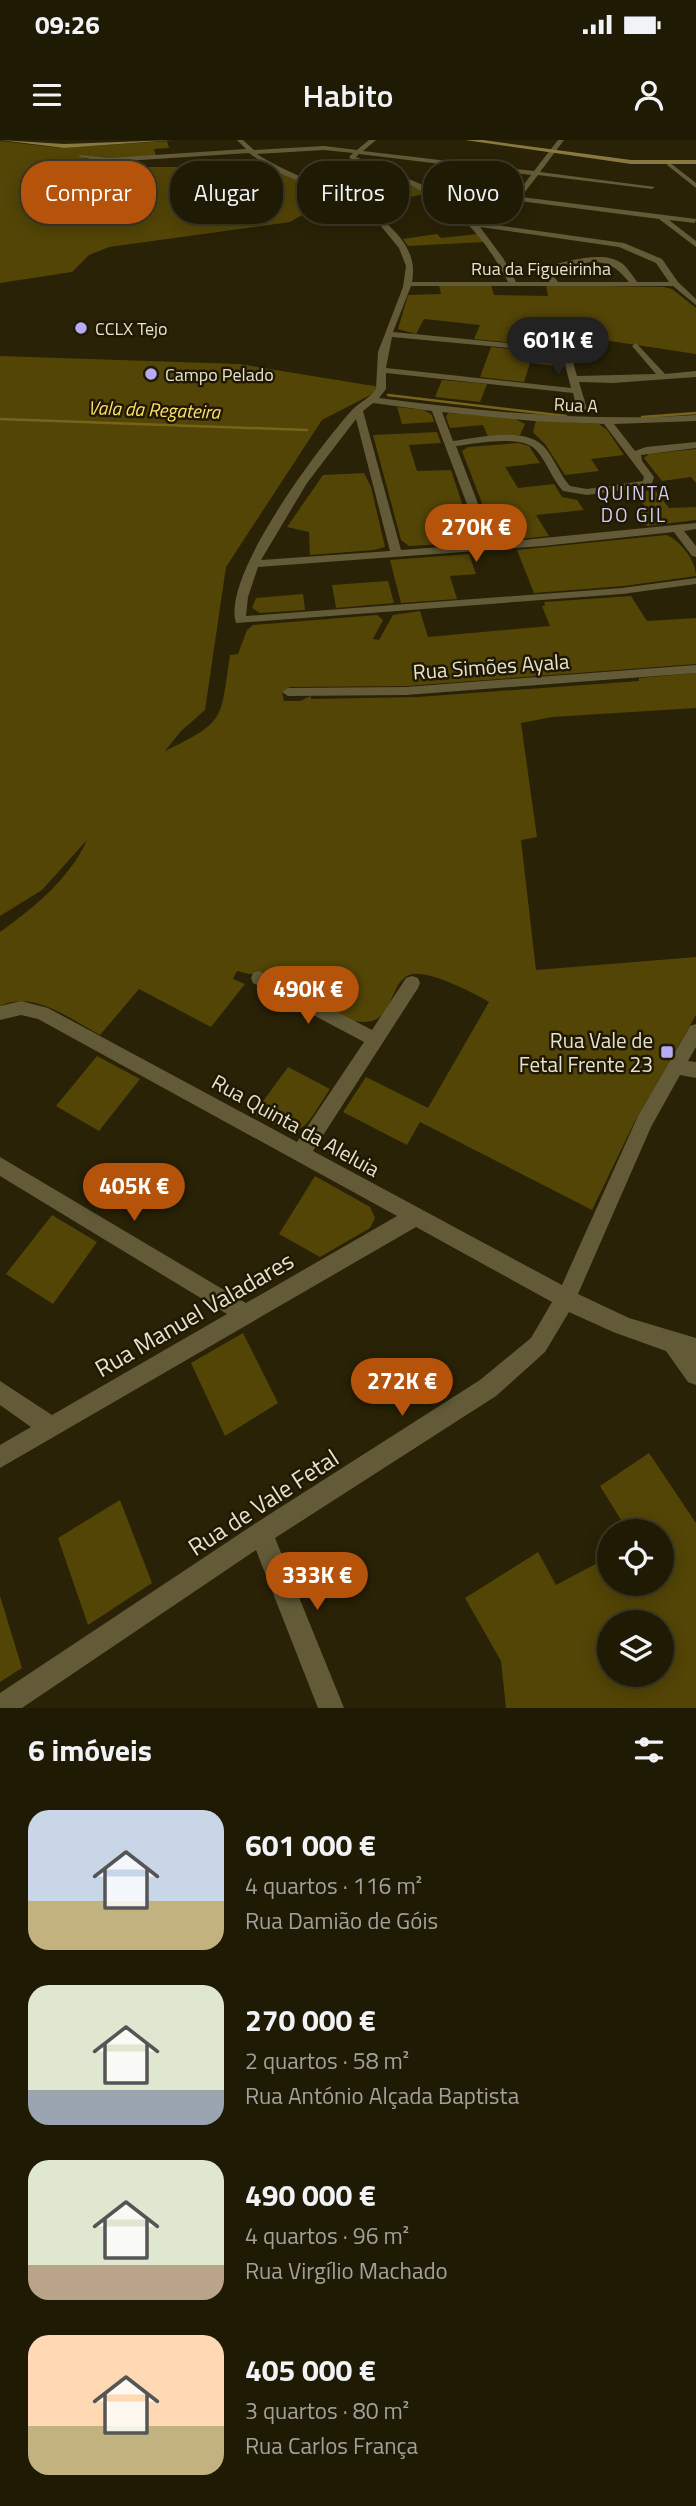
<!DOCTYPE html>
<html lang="pt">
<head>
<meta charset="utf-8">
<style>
  :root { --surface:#1f1a04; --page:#2c2713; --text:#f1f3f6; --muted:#a1a19a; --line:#3c3826; --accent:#b45309 }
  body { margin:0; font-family:"Titillium Web",sans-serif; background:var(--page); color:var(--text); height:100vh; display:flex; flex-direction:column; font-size:26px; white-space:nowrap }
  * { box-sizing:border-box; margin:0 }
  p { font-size:23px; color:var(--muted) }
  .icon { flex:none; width:38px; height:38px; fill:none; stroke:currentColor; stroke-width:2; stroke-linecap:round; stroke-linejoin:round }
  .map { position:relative; height:1568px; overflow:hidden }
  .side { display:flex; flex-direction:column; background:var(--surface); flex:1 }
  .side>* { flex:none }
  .guide { position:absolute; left:21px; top:21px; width:654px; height:63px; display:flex; gap:14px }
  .controls { position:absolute; left:597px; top:1379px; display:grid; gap:14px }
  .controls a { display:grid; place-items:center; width:77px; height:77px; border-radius:50%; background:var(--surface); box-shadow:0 4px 18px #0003,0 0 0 2px var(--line); font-size:35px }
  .price { position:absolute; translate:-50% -60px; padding:0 16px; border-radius:24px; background:var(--accent); color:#fff; font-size:23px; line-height:46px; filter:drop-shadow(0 2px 4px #0008) }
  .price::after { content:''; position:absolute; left:50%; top:42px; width:21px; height:16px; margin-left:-10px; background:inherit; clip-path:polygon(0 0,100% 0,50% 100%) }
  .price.selected { background:#222; color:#fff }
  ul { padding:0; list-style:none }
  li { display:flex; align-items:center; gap:21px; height:175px; padding:0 28px }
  li span { display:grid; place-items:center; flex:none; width:196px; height:140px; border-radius:21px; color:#555 }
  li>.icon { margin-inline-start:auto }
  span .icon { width:84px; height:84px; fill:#fffc; stroke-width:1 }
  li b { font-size:30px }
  h2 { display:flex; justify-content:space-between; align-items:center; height:84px; padding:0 28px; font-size:30px }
  .chip { padding:0 24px; border-radius:28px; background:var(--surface); box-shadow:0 4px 18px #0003,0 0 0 2px var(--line); font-size:24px; line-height:63px }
  .chip.selected { background:var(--accent); color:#fff }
  .status { display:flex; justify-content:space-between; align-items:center; height:49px; padding:0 35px; background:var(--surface); direction:ltr }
  .status svg { height:19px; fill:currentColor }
  header { display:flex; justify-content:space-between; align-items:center; height:91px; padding:0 28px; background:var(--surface); font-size:32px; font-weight:600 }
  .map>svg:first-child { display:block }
</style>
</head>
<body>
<div class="status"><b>09:26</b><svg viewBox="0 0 49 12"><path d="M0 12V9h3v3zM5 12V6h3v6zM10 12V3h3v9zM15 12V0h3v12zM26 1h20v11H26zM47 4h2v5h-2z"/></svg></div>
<header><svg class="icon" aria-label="menu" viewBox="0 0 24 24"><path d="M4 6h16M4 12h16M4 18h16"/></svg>Habito<svg class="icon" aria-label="person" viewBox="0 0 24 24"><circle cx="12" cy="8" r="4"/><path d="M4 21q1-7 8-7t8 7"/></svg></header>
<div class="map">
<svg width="696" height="1568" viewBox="0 0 696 1568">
  <rect width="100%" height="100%" fill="#292206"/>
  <g fill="#534506" fill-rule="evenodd">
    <path d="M0,1l61,7 106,-7 2,7 -15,1 2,7 -51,3 -27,-3 20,8 23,3h149l50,24 -16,23 -14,8 -181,25 -20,8 -17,17 -72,11z"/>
    <path d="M390,38l39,15 -33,7 -8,-4 -27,7 -7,-3 26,-7 -18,-8z"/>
    <path d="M437,94l4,4 36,-4 7,8 -76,4 -5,-7z"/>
    <path d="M439,145h52l3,10 54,1 -2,-11 118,2 8,2 24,19v46l-159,-24 -2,15 -61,-6 6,-14 -56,-6 -8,15 -18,-5 10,-34 33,-1z"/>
    <path d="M491,207l67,7 5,13 -33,-4 -6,19 -44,-5z"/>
    <path d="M0,216l239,8 141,23 -2,4 -56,29 -96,147 -21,143 -24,21 -16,20c62,-30 55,-31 65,-96l8,-1 9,-24 6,-5 124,-10 6,5 -10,19 6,1 14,-25 27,-4 8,26 122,-11 -8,-20h3l-1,-4 87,-6 16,25 49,-3v46l-289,22 -117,1 -8,5 2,9h16l11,-5v3l106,-2 222,-16v-3l57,-5v35l-144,9 -31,6 16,114 -16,3 15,130 160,-13v58l-62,108 -42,87 -172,-88 -13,23 -64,-33 23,-35 62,31 61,-106c-15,-9 -63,-34 -80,-27 -23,10 -13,57 -58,45l-84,-47 -18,1 -12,-3 -4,8 12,5 -34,43 -72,-38 -39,46c-30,-16 -66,-45 -100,-29v-74c34,-24 70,-54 87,-92l-45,50 -42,26z"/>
    <path d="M442,240l45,4 -7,18 -45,-5z"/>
    <path d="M397,267l27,3 8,5 2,7 -32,2z"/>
    <path d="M448,273l63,4 14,7 -5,11 -32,2 -5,-12 -33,3 -4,-11z"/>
    <path d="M536,280l63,4 8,6 17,25 -33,4 8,12 -34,4 -20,-31 -12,-12z"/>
    <path d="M437,292l4,11 -32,2 8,26 34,-1 23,70 -8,3 -57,3 -8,-6 -28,-105z"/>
    <path d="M519,303l10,3 11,17 -35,4 13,21 36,-4 8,13 15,3 7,10 -48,5 13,21 -42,4 -12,-3 -33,-86 6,-4z"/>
    <path d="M696,309v34l-5,-6 -29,4 -18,-23 5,-4z"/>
    <path d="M364,333l7,14 14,60 -11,3 -64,5 -1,-23 -22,-5 36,-52z"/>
    <path d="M655,350l14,18 27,-1v13l-49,6 -10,-14 11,-2 -14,-18z"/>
    <path d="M666,395c14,5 30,26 30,41l-72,10 -90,7 -17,-43z"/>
    <path d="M469,414l7,20 -26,2 7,23 -56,4 -11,-43z"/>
    <path d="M388,441l6,22 -58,5 -4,-23z"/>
    <path d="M303,454l2,16 -45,3 -8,-5 4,-10z"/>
    <path d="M97,916l43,23 -41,52 -43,-25z"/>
    <path d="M288,927l42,22c-30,45 -25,52 -76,25z"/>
    <path d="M315,1036l55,31 5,11 -5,10 -50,29 -41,-23z"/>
    <path d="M52,1075l45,27 -44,62 -47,-30z"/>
    <path d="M243,1193l35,70 -53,33 -34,-73z"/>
    <path d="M649,1313l47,70v185h-190l-5,-47 -36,-63 73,-46 18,33 53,-28v27h53v-53h-34l-28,-45zM609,1482h53v53h-53z"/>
    <path d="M120,1360l32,83 -64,42 -30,-87z"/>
    <path d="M0,1456l22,72 -22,14z"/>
  </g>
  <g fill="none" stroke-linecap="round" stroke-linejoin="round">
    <g stroke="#76641c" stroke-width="2.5">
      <path d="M388,255l178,21"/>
      <path d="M642,277l54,-4"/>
      <path d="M0,279l307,11"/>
    </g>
    <g fill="#635a38" fill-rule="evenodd">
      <path d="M237,0h6l11,10 70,-4 33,4 12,-10h7l-13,11 171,20 24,-31h6l-24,32 115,15 -3,2 -114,-14 -17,22 175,22 -1,4 -26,-3 27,21v6l-37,-28 -225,-29 19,13 22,19 149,21 38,16 16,23 18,17v6l-23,-19h-262l-18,46 168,16 -3,-11 4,-3 4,3 11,39 79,-2 -24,-28 4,-3 29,31 31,-3v6l-83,6 -34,-1 8,27 -5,3 -5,-3 -4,-16 -187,-20v16l-7,9c106,14 210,24 317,17v6l-82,3 21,27 11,-4 50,-5v6l-55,7 1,6 12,16 -3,9 -64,9 -24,-4c-11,-12 -16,-29 -27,-41 -14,-16 -61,-6 -80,-4l37,97 203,-20v6l-12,2 12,15v11l-4,-1 -18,-24 -131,14 -285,21 -10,30 -2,19 376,-28 74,-10v6l-74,10 -386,29c-15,-47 83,-176 116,-213 8,-8 18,-12 24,-21l2,-37 25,-65 3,-21 -7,-18 -19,-23 -41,-26 -66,-29 -24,-17 -140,9 -31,-5 3,-2 28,3 137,-9zM324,10l29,3 -4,4 3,3c75,32 116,44 156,122h-96c14,-70 -112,-98 -155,-128zM359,14l172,21 -16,21 -92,-11 -67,-28zM480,87l139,20 37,16 13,19h-32c-4,-6 -9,-13 -14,-18 -20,-15 -55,-2 -77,2l-4,5 8,11h-34l-13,-24zM590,122c20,0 26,5 39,20h-71l-8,-11zM392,197l170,16 9,35 -185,-20zM373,263l59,8 50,133 -81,6 -38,-139zM442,272l92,9 70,3 40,53 -1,4 -56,8 -17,-3c-10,-11 -15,-26 -24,-37 -19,-24 -67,-11 -93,-8zM356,279l34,132 -129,9 46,-77z"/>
      <path d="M669,22l27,21v5l-29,-23z"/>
      <path d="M696,525v8l-290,22 -118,1 -6,-4 6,-4 118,-1z"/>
      <path d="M259,831l113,59 34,-52 6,-2 6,2 2,5 -2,5 -105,163 249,134 76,-169 52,-90 6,-2v23l-8,14 8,1v16l-16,-3 -29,52 -73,167 51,24 67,20v47l-8,-3 -22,-31 -53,-19 -44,-20 -24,40 -49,44 -221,142 69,170h-26l-62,-158 -234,158h-22v-15l253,-168 227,-145 51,-42 21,-36 -136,-75 -416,241v-23l31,-18 -31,-22v-24l52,34 175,-101 -227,-138v-19l246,146 151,-87 -359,-197 -17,-4 -21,5v-14l21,-5 27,7 249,134 67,-100 -111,-59 -2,-5 2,-5z"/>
    </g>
    <g fill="#877940" fill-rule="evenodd">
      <path d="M0,0l64,4 109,-4 -109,8z"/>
      <path d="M465,0h18l148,20h65v4h-65z"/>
    </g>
  </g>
  <g fill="#b7abf8" stroke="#201900" stroke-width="2.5">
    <circle cx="81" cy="188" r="7"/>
    <circle cx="151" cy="234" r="7"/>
    <rect x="660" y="905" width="14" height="14" rx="3.5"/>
  </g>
  <g text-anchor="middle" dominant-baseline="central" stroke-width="5" stroke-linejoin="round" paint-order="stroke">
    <g font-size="18" fill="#e5e1d1" stroke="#201900">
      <text x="541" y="128">Rua da Figueirinha</text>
      <text transform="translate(576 265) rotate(3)">Rua A</text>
    </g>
    <g font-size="18" fill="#e5e1d1" stroke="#201900" text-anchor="start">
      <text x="95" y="188">CCLX Tejo</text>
      <text x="165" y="234">Campo Pelado</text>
    </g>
    <g font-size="19" font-style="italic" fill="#ffdf64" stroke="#201900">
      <text transform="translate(154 269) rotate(2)">Vala da Regateira</text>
    </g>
    <g font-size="19" letter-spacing="2" fill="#d2ccf8" stroke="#201900">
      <text x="634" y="352">QUINTA<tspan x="634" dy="22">DO GIL</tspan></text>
    </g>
    <g font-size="21" fill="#e5e1d1" stroke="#201900">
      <text transform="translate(491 526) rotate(-4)">Rua Simões Ayala</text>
      <text transform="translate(296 985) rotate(29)">Rua Quinta da Aleluia</text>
    </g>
    <g font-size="21" fill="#e5e1d1" stroke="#201900" text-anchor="end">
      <text x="653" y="900">Rua Vale de<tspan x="653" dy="24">Fetal Frente 23</tspan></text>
    </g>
    <g font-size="24" fill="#e5e1d1" stroke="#201900">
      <text transform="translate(194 1174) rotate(-30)">Rua Manuel Valadares</text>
      <text transform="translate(263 1362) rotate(-33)">Rua de Vale Fetal</text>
    </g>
  </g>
</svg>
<div class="controls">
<a><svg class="icon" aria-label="locate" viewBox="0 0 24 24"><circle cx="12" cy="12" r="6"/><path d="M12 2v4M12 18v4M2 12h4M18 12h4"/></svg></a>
<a><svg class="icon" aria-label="layers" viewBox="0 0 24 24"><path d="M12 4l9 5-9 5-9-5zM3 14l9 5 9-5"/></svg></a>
</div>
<b class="price selected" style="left:558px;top:237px">601K €</b>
<b class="price" style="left:476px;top:424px">270K €</b>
<b class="price" style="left:308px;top:886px">490K €</b>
<b class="price" style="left:134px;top:1083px">405K €</b>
<b class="price" style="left:402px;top:1278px">272K €</b>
<b class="price" style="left:317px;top:1472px">333K €</b>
<div class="guide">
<a class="chip selected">Comprar</a>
<a class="chip">Alugar</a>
<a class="chip">Filtros</a>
<a class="chip">Novo</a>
</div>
</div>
<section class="side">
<h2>6 imóveis<svg class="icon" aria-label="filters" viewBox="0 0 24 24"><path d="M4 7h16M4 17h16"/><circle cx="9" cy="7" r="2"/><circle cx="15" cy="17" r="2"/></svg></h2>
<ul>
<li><span style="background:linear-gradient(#c9d6e8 65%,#c2b280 0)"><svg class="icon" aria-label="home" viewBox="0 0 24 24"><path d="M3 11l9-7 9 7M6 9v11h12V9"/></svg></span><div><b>601 000 €</b><p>4 quartos · 116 m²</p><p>Rua Damião de Góis</p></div></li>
<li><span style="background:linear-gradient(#dfe7d0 75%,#9aa5b1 0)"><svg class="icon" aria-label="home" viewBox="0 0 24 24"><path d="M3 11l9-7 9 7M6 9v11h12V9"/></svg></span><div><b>270 000 €</b><p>2 quartos · 58 m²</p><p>Rua António Alçada Baptista</p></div></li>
<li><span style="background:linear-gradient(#dfe7d0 75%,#b9a48a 0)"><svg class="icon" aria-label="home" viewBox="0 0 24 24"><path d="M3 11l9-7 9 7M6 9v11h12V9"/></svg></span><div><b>490 000 €</b><p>4 quartos · 96 m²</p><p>Rua Virgílio Machado</p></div></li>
<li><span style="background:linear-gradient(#ffd9b3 65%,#c2b280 0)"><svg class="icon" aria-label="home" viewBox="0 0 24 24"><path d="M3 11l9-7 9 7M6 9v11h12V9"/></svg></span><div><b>405 000 €</b><p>3 quartos · 80 m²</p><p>Rua Carlos França</p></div></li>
</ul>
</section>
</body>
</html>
